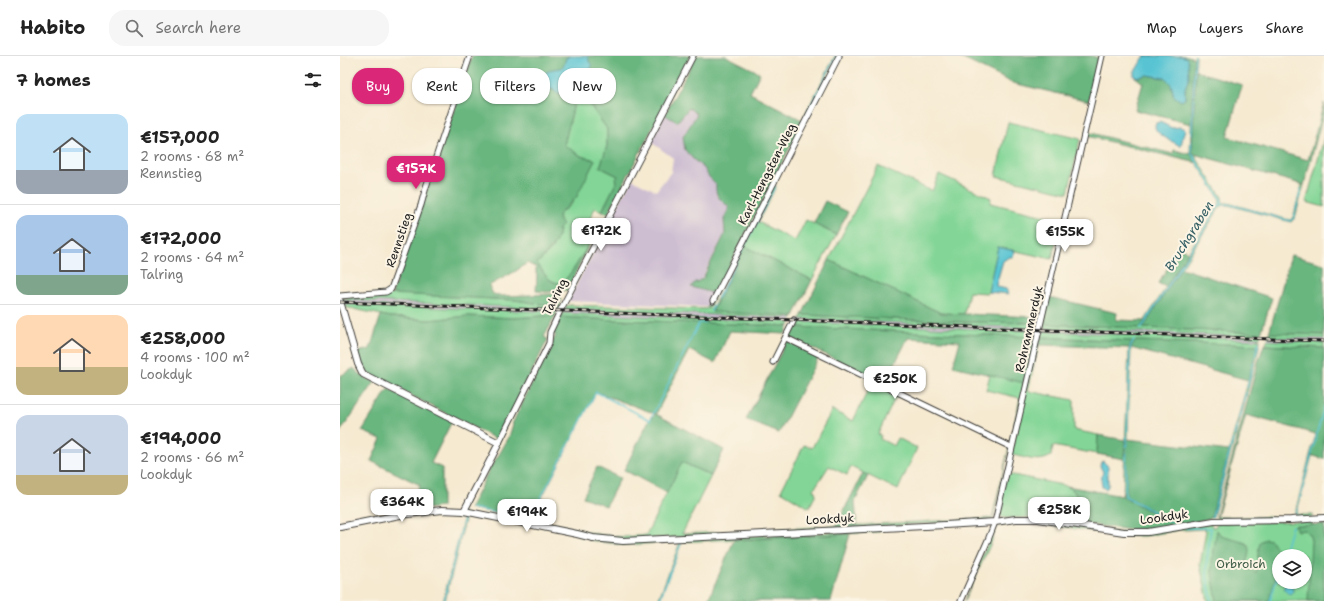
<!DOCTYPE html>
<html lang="en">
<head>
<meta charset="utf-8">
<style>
  :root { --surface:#fff; --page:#f6f6f6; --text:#222; --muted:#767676; --line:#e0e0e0; --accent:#db2777 }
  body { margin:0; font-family:"Shantell Sans",sans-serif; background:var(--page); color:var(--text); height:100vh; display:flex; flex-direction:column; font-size:15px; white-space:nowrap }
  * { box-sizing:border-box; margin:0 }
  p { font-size:13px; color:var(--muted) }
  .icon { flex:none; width:22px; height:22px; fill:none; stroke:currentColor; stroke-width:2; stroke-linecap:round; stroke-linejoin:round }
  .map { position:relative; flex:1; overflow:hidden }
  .drawer { display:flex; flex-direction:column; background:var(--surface); width:340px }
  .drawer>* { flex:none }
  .guide { position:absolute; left:12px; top:12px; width:380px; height:36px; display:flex; gap:8px }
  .tools { position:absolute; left:932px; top:493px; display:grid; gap:8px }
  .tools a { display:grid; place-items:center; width:40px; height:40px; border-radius:50%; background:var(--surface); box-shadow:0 1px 3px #0004; font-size:20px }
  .price { position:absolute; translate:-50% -34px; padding:0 9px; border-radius:8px; background:#fff; color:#222; font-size:13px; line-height:26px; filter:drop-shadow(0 1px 2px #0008) }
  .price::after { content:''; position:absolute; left:50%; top:24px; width:12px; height:9px; margin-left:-6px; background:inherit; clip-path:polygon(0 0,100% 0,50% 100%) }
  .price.active { background:var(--accent); color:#fff }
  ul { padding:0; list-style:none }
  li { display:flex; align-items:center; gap:12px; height:100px; padding:0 16px }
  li+li { border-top:1px solid var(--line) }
  li span { display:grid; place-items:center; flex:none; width:112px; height:80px; border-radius:12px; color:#555 }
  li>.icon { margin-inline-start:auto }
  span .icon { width:48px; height:48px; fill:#fffc; stroke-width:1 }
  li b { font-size:17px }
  h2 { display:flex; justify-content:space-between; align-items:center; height:48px; padding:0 16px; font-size:17px }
  .tag { padding:0 14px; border-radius:16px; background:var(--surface); box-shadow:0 1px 3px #0004; font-size:14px; line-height:36px }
  .tag.active { background:var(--accent); color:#fff }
  header { display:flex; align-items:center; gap:24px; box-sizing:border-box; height:56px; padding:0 20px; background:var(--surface); border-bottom:1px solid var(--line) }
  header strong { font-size:19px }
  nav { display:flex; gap:22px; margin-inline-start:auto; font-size:14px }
  .search { width:280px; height:36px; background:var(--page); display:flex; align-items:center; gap:10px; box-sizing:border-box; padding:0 14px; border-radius:16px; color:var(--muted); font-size:15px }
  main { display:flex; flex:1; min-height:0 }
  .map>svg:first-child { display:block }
</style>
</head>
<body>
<header>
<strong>Habito</strong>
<div class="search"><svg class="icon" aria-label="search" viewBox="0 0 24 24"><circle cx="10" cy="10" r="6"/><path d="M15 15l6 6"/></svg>Search here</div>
<nav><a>Map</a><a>Layers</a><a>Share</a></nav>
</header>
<main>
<section class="drawer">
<h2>7 homes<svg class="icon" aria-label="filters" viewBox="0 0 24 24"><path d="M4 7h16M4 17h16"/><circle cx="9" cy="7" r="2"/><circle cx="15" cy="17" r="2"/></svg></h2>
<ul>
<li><span style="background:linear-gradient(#bfe0f5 70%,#9aa5b1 0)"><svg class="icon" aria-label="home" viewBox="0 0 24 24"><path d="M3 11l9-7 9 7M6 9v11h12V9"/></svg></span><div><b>€157,000</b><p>2 rooms · 68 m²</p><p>Rennstieg</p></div></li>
<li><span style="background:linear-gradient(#a9c7e8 75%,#7fa58c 0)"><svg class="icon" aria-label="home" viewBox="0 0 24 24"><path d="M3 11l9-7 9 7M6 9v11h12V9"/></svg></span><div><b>€172,000</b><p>2 rooms · 64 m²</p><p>Talring</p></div></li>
<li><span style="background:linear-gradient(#ffd9b3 65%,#c2b280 0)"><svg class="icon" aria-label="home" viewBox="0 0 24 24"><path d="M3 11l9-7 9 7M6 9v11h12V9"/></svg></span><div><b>€258,000</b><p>4 rooms · 100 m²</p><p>Lookdyk</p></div></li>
<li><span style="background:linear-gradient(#c9d6e8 75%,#c2b280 0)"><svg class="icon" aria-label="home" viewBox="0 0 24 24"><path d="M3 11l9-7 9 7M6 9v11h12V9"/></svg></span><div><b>€194,000</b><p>2 rooms · 66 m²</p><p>Lookdyk</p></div></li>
</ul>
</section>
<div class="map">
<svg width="984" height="545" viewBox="0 0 984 545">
  <rect width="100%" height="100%" fill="#fcf5e5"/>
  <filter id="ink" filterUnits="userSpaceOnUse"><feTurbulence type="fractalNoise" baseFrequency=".025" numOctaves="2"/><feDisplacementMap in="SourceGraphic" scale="8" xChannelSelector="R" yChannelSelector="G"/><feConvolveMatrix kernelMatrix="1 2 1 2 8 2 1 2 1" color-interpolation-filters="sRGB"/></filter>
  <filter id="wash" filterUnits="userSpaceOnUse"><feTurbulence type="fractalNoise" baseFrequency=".012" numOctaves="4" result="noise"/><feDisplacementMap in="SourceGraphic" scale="16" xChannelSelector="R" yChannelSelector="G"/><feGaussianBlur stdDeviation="0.9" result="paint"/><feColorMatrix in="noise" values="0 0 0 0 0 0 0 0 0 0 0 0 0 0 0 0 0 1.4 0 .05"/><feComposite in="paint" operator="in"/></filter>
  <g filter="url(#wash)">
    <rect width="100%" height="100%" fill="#f6ead1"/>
    <g fill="#cebed2">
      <path d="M350,52l7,6 -14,23 2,13 9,10 10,8 5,9 7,7v8l1,4 12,11 -1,5 -4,7 1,14 -23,45 -11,9 23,6 -7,14 -139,-6 64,-122 24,12 15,-19 2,-14 -22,-16 14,-28z"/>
      <path d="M2,244l217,9 -2,3 -214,-8z"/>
      <path d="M224,253l68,3 161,6 -2,4 -229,-9z"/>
      <path d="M460,263l235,9v3l-236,-9z"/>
      <path d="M703,272l217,9v3l-218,-9z"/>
      <path d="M928,281l56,2v4l-57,-3z"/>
    </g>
    <g fill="#82d596" stroke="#4f7859" fill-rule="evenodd">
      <path d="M495,0h2l-33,65 -2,-1z"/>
      <path d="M854,0h2l-4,95 30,46 1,6h5l61,17h2l2,-3 9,-32h2l-9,33 -4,4 -63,-17h-4l-4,2 -77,121 118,5 -1,4 -217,-9v-4l97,4 80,-125 -1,-5 -28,-44 -1,-3z"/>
      <path d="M245,42l22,31v17l-7,21 18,9 -1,5 -15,30 -7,-3 -8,17 -14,-5 -5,9 10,6 -1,2 4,3 4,-3 5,2 -3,5 1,1 -13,22 -12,16c-15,1 -18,-9 -26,-20l3,-2 12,-12 6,-14 2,-12 -2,-5 1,-4 13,-11 23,-43 -14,-4 -17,-11 10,-41z"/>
      <path d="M668,66l72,17 -12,54 -72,-17z"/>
      <path d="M984,82v69l-18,-5z"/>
      <path d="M538,110l54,25 7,-17 52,24 -1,5 71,17 -9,39 -54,-12 -10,46 -19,-1 -5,22 -23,-1 -112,-53z"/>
      <path d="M434,129l2,1 -18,36 37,19 11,-21 30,15 -24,45 -67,-34 -33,65 82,5 -1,2 -229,-9 2,-3 4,-1 133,4 7,-1 4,-4z"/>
      <path d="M58,238l117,6 45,7 -1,2 -217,-9v-2z"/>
      <path d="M3,248l214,8 -1,3 -42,3 -46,-2 -39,4 -38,-3 -47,-10z"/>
      <path d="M222,257l229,9 -2,4 -196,-7 -33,-2z"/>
      <path d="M462,259l160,7 74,1 -1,5 -235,-9z"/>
      <path d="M459,266l236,9 -1,6h2l-26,106 10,-45 -34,-8 4,-16 34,8 9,-45 -237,-10z"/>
      <path d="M702,275l218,9v1l-3,16 -44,160h-2l47,-172 -122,-4 -5,7 -5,147 53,30h-2l-51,-26 -3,-3 6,-148 3,-7 -91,-4 -13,54 46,9v30l24,5 -1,19 -44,-8 -2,10c-13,8 -25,1 -39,-1l-4,19 59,12 7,5 5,9 -3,23 -37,-6 -35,1 -5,-3 -1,-2 40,-176h3z"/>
      <path d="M929,277l55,2v4l-56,-2z"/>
      <path d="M927,284l57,3v5l-58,-3z"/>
      <path d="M532,326l25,12 -19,40 3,2 -1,3 14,7 4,-8 19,10 -19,42 -47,-23 -4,8 -18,-9 -15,23 2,5 -7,14 -28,-17 23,-46 8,3 20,-38 21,11z"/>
      <path d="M669,392l-16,70 -2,2 -370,20 -30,-5 -60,-15 -61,-12 61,11 67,15 25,3 23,-2 36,-73 29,14 -29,58 310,-16z"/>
      <path d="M970,399l2,1 -16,59h16v3l-95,1 -1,-2h78z"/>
      <path d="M124,460h2l-21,85h-2z"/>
      <path d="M701,464l82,13 88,-10 1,4h3l2,-4 95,-2v3l-19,2 31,-1v76h-116l-8,-36 6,-35 -2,-1 -20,1 -1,-1 -38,7h-18l-95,-13 -35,3 -5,15 -28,60 32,-78zM939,500h26v26h-26z"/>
      <path d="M540,474v2l-198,10 -23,59h-1l22,-59 -57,3 -35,-5 1,-2 21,4z"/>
    </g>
    <g fill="#69b67f" stroke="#42694e">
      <path d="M132,0h98l-4,2 -2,7 -3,3 -8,1 -8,4 -14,9 -14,5 7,6 13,-7 17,4 4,4 19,-11 12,-22 -1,-5h102l-82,158 -6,-3 15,-30 -1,-2 2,-3 -18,-9 7,-21v-17l-22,-31 -11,6 -10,41 17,11 14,4 -19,38 -17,16 -1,4 5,7 -4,4c-1,11 -6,18 -13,25 -3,3 -5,7 -9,9 8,11 11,21 26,20l12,-16 13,-21 -1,-2 3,-5 4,2 -5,5 -18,36 -2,8 -23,2 -10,-1 1,-17h-1v-7l-3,-1 -6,-3 -11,8 -26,14 -1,1 4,8 11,2 51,-2 4,2 2,4 -1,7 -45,-7 -123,-6z"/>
      <path d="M356,0h30l34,17 -10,20 54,28 -33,62 -62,124h-2l6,-14 -22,-6 4,-5h2l6,-4 22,-44 -1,-15 4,-7 1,-5c-9,-8 -14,-10 -13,-23l-7,-7 -5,-9 -10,-8 -9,-10 -2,-13 14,-23 -8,-6 -12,14 -10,-6 -2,-2z"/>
      <path d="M617,0h134l8,2 -10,43 -76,-18z"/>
      <path d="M840,0h7l7,2 -3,66 -56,-14 8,-27 -9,-7 5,1 8,-2 18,3 6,6 3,12 11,3v-11l4,-10 -4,-21z"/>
      <path d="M856,15l46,14 -15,52 81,23 16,-57v8l-20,74 -110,-31 -2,-3z"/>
      <path d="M747,76l86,22 1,-4 17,4 6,9 -111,-27z"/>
      <path d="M485,145l23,11 -12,23 -22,-12z"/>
      <path d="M405,190l67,34 -18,36 -82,-4z"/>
      <path d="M841,192l7,4 -22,35 -8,-4z"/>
      <path d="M951,199l33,9v71l-55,-2z"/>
      <path d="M489,204l112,53 97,4 -2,6 -74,-1 -160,-7z"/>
      <path d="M841,212l91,30 -11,35 -118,-5z"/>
      <path d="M709,241l68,16 -1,7 29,1 -5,7 -97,-4z"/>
      <path d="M41,259l10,2 38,3 39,-4 46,2 42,-3 -12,22 4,2 -50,101 -131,-67 -4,-4 -5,-17 12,-3z"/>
      <path d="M220,261l33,2 196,7 -4,8 -55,-3 -15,32 -26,-13 -33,64 68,36 -13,26 -29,-14 -15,31 -43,-23 25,-50 7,-6 -60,-22 -65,127 -61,-11 20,-40 10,-15 9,-16 4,-13h-1l44,-89 -4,-2z"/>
      <path d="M456,271l238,10 -10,46 -71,-17 7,-25 -52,-3 -23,45 -96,-46z"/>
      <path d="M701,281l91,4 -3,7 -90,-3z"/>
      <path d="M447,285l32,15 -40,77 -33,-13z"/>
      <path d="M796,285l122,4 -10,35 -117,-32z"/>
      <path d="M924,289l60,3v111l-14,-4 6,-21 -70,-19 -29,102h-1l42,-155z"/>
      <path d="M14,312l6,7 15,7 -35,50v-56z"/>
      <path d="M48,333l64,32 -21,42 11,5v39l-35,4 13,-26 -49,-24 10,-22 -19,-8z"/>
      <path d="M758,379l27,5 -1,19 -27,-5z"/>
      <path d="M787,383l102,12 -18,66 -3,2 -29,6 -53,-29z"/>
      <path d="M257,411l23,11 -14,28 -23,-9z"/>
      <path d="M523,417l5,3 -13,25 2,24 -21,1z"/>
      <path d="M727,430l55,10 1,-7v7l3,3 51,26 -15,3 -30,2 -56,-7 3,-23 -5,-9z"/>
      <path d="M984,468v77h-16l3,-60 -1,-5 -5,-6 -7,1 -2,-1v-5z"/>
      <path d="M877,474l4,6 25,7c6,6 1,17 -1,24l11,6c2,-9 1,-25 5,-32l5,-2 5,1 9,16h-1v12l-10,33h-52l-5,-28v-11z"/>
      <path d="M510,478l-19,67h-123v-1l26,-60z"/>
    </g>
    <g fill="#59c4d3" stroke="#3a7078">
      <path d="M230,0h18l1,5 3,5 -4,8 -8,3 -3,6 -19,11 -3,-2 -1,-2 -17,-4 -12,6 -3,5 -5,-4v-6l14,-5 14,-9 8,-4 8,-1 3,-3 2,-7z"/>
      <path d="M805,0h35l5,1 3,3 1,18 -4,10v11l-4,2 -7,-5 -3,-12 -6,-6 -18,-3 -8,2 -5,-1v-4c5,-5 6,-11 11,-16z"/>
      <path d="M820,66l12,6 8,-1 5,2 -4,16 -1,1c-7,-5 -30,-13 -24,-23z"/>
      <path d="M658,191l17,4 -2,6h-4l-6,4 -7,24 1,2 9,2 3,5 -21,-2z"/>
      <path d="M763,405l5,5v20l-1,2 -2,1 -3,-2 -1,-9 2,-6 -3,-6 1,-4z"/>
      <path d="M947,526c4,1 6,6 6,10l-2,2c-6,-1 -7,-5 -6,-9z"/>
    </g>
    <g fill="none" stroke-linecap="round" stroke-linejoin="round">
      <g stroke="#59c4d3" stroke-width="1.5">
        <path d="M468,55l28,-55"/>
        <path d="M880,149l8,-1 62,17 4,-3 7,-29"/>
        <path d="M377,243l58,-112"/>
        <path d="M371,255l3,-7"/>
        <path d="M801,273l81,-128 -30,-47 -1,-3 4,-95"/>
        <path d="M794,284l-4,8 -5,148 49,27"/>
        <path d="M907,332l12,-46"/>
        <path d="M894,380l12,-44"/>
        <path d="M131,452l59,11 66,-127 54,28 49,-97h6"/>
        <path d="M955,460l29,-109"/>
        <path d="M872,461l21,-78"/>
        <path d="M846,472h25l-4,32v17l5,24"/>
        <path d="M943,500l9,-30"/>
        <path d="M104,545l21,-87"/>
        <path d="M319,545l22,-58"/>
        <path d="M930,545l9,-30"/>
      </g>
    </g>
  </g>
  <g filter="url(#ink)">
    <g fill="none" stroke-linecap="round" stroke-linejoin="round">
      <g stroke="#3d3b37" stroke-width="7">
        <g id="minor">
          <path d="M0,240l46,-4 5,-3 30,-84 5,-18 44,-131"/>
          <path d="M373,245l126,-245"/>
          <path d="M446,282l225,109"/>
          <path d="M433,306l21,-42"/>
          <path d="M159,387l50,-100 1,-11 10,-21 133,-255"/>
          <path d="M621,545l27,-61 7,-18 107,-466"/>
        </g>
      </g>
      <g stroke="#3d3b37" stroke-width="8">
        <g id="tertiary">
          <path d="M0,245l18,63 5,10 136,69 -35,68"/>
          <path d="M0,471l60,-12 42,-5 22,1 113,23 16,4 30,3 322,-16 50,-3 21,-3h22l86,13h24l66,-11 77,-1 33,-2"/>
        </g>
      </g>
      <use href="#minor" stroke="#fff" stroke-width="5"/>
      <use href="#tertiary" stroke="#fff" stroke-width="6"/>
      <g stroke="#1c1c1c" stroke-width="3">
        <path id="rail" d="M0,246l984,39"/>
      </g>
      <use href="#rail" stroke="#fcf5e5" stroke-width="1.5" stroke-dasharray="4.5" stroke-linecap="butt"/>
    </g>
  </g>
  <g text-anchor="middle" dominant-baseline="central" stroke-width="4" stroke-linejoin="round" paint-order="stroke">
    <g font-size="12" fill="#1c1c1c" stroke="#fcf5e5">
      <text transform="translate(427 118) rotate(-63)">Karl-Hengsten-Weg</text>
      <text transform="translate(59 184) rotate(-71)">Rennstieg</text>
      <text transform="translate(215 241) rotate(-63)">Talring</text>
      <text transform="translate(689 273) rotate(-77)">Rohrammerdyk</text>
      <text transform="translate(824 461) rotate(-8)">Lookdyk</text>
      <text transform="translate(490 463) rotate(-3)">Lookdyk</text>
    </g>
    <g font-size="12" fill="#405d47" stroke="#fcf5e5">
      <text x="901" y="508">Orbroich</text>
    </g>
    <g font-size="13" font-style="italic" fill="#345f65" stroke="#fcf5e5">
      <text transform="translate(849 180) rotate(-58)">Bruchgraben</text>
    </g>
  </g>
</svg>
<div class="tools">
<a><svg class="icon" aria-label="layers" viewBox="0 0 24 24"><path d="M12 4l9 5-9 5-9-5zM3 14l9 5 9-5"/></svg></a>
</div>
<b class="price active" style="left:76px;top:134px">€157K</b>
<b class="price" style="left:261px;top:196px">€172K</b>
<b class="price" style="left:725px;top:197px">€155K</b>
<b class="price" style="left:555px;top:344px">€250K</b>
<b class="price" style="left:62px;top:467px">€364K</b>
<b class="price" style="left:719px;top:475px">€258K</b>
<b class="price" style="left:187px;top:477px">€194K</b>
<div class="guide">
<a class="tag active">Buy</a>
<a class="tag">Rent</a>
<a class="tag">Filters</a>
<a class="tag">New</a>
</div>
</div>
</main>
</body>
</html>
